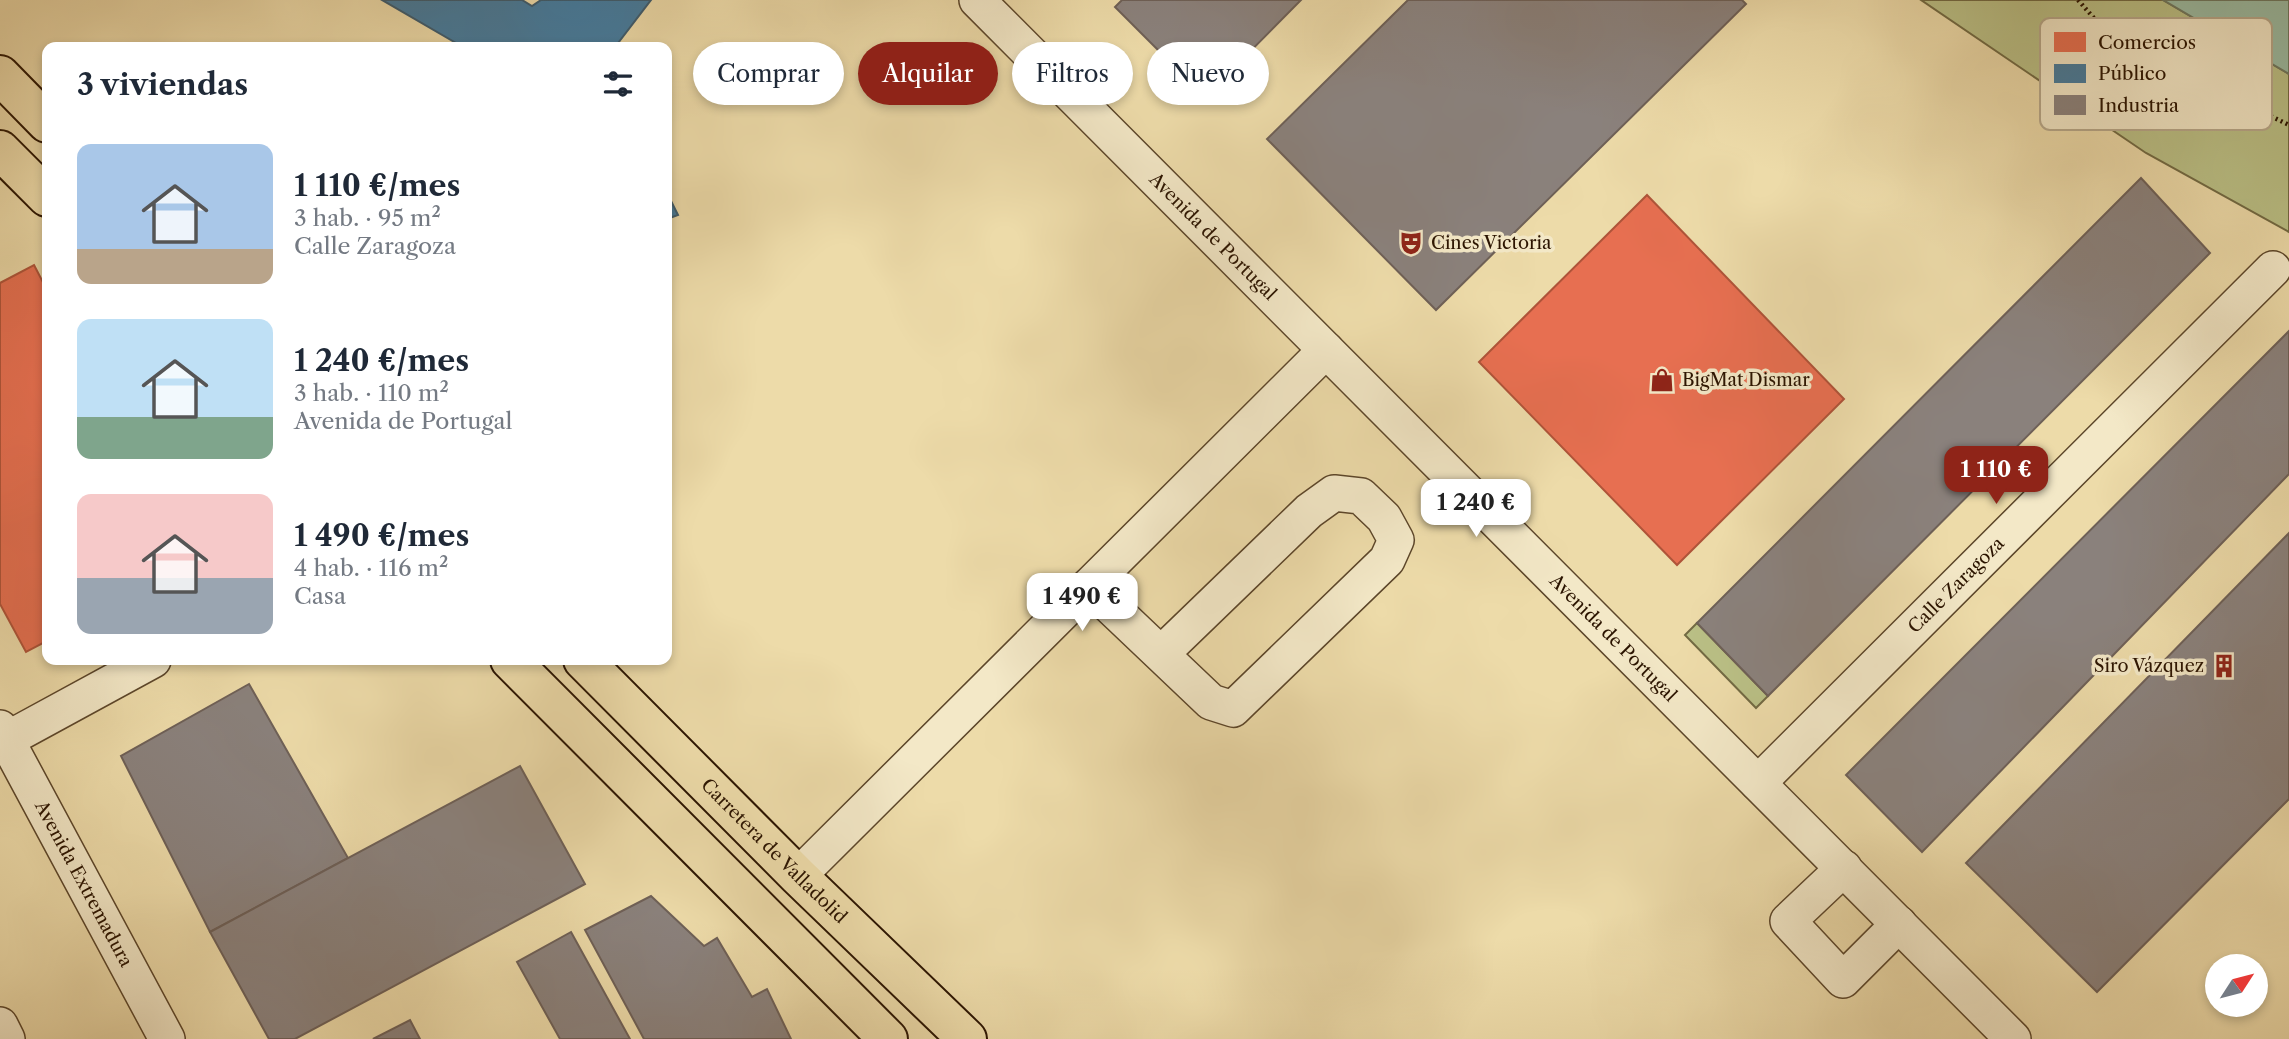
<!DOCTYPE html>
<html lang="es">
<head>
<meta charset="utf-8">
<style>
  :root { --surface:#fff; --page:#f6f6f7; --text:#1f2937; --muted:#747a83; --accent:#8f2418 }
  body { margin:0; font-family:"Libre Caslon Text",serif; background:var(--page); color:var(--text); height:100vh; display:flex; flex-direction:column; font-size:26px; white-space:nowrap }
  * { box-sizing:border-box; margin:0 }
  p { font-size:23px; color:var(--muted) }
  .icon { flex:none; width:38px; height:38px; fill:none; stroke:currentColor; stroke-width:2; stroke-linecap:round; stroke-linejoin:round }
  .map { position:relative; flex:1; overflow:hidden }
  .details { position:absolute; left:42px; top:42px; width:630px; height:623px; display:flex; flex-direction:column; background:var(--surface); border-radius:14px; box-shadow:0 4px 10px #0003 }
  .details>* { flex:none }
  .guide { position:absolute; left:693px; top:42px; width:665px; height:63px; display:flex; gap:14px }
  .needle { width:46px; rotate:54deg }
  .fabs { position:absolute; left:2205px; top:954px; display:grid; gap:14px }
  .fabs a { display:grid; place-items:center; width:63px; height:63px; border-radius:50%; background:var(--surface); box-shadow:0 4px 10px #0003; font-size:35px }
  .price { position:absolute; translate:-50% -60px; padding:0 16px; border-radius:14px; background:#fff; color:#222; font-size:23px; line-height:46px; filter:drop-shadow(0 2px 4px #0008) }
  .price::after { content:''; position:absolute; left:50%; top:42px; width:21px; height:16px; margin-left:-10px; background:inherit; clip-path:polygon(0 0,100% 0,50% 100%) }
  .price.on { background:var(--accent); color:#fff }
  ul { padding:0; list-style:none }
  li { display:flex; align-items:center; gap:21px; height:175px; padding:0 35px }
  li span { display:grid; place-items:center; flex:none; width:196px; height:140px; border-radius:14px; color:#555 }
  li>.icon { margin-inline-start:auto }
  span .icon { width:84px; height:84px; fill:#fffc; stroke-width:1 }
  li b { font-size:30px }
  h2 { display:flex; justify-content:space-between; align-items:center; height:84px; padding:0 35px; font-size:30px }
  .pill { padding:0 24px; border-radius:32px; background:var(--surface); box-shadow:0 4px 10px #0003; font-size:24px; line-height:63px }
  .pill.on { background:var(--accent); color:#fff }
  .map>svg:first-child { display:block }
</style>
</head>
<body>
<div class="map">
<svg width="2289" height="1039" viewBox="0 0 2289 1039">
  <rect width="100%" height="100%" fill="#eddba9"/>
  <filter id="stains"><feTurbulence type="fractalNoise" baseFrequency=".00286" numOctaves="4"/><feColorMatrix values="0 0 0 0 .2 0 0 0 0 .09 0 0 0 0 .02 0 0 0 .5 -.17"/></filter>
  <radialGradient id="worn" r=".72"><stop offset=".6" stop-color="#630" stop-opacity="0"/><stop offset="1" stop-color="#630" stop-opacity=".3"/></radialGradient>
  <g fill="#bac086" stroke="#726a43" stroke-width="2">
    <path d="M1921,0h242l126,74v158l-143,-79z"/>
    <path d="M1697,623l71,73 -12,12 -71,-73z"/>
  </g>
  <path fill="#9abca4" stroke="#6e7962" stroke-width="2" d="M2163,0h126v74z"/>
  <g fill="#e76f51" stroke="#af5439" stroke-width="2">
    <path d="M1647,195l197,204 -167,166 -198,-203z"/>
    <path d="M34,265l13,25v351l-21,11 -26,-48v-321z"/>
  </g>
  <g fill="#457b9d" stroke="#3d5c6e" stroke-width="2">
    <path d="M382,0h140l10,6 9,-6h110l-36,47h-152z"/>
    <path d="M667,193l11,22 -11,4z"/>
  </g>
  <g fill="#8a817c" stroke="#6e6057" stroke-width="2">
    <path d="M1122,0h179l-96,97 -90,-90z"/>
    <path d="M1408,0h334l4,4 -310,306 -169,-171z"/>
    <path d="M2141,178l69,75 -442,443 -71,-73z"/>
    <path d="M2289,331v143l-367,378 -76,-77z"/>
    <path d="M2289,533v266l-192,193 -131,-129z"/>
    <path d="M249,684l99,174 -138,74 -89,-176z"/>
    <path d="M520,766l65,118 -290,155h-26l-59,-107z"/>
    <path d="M651,896l53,50 13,-8 35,59 15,-8 24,50h-147l-59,-109z"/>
    <path d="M571,932l59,107h-70l-43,-77z"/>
    <path d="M410,1020l10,19h-47z"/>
  </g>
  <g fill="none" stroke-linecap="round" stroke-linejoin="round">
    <g stroke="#5c462a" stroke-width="38">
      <g id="minor">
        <path id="s1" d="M977,0l1036,1039"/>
        <path d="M1089,586l122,116 22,7 154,-149 9,-20 -12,-22 -23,-22 -27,-3 -25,18 -148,143"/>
        <path id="s2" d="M0,728l167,311"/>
        <path d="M6,740l147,-80"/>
        <path id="s3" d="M1758,783l515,-514"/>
        <path d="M1844,868l-56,53 55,59 56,-56"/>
        <path d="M798,876l528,-526"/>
        <path d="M0,1025l7,14"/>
      </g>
    </g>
    <g stroke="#2b1400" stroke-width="42">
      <g id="highway">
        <path d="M0,75l47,48"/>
        <path d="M0,150l47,47"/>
        <path d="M510,660l378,379"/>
        <path id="s4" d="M583,660l215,216 169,163"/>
      </g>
    </g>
    <path stroke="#2b1400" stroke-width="4.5" stroke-dasharray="2 3.5" stroke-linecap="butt" d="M2078,0l22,25 27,39 27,20 53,7 35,11 47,23"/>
    <use href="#minor" stroke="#f3e8c7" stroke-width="35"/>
    <use href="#highway" stroke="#eddba9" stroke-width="38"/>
  </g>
  <defs>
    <g id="theatre-bare" transform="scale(1.89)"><path d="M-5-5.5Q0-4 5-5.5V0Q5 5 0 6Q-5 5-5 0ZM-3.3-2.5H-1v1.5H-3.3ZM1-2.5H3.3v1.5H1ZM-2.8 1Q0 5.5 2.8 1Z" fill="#8f2418" stroke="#f3e8c7" stroke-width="2.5" paint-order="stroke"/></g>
    <g id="shop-bare" transform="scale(1.89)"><path d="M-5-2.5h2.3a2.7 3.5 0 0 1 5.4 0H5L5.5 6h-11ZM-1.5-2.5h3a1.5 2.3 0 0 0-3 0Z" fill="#8f2418" stroke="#f3e8c7" stroke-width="2.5" paint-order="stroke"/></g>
    <g id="building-bare" transform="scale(1.89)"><path d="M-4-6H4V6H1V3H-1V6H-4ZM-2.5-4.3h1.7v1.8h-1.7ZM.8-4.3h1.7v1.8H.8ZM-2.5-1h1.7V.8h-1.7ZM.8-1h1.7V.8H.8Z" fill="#8f2418" stroke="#f3e8c7" stroke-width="2.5" paint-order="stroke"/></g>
  </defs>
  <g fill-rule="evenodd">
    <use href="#theatre-bare" x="1411" y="243"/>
    <use href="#shop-bare" x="1662" y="380"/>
    <use href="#building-bare" x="2224" y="666"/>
  </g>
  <g text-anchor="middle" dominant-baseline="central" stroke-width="7" stroke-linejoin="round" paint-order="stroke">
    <g font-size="18" fill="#2b1400" stroke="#f3e8c7">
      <text stroke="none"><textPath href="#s1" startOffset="334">Avenida de Portugal</textPath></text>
      <text stroke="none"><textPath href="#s3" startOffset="280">Calle Zaragoza</textPath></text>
      <text stroke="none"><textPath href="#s1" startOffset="901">Avenida de Portugal</textPath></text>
      <text stroke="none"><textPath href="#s4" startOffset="270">Carretera de Valladolid</textPath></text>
      <text stroke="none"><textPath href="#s2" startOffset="177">Avenida Extremadura</textPath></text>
    </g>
    <g font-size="18" fill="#2b1400" stroke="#f3e8c7" text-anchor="start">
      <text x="1431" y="243">Cines Victoria</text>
      <text x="1682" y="380">BigMat Dismar</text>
      <text x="2204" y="666" text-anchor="end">Siro Vázquez</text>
    </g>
  </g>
  <rect x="2040" y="18" width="232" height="112" rx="10" fill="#f3e8c7" stroke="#b7a88b" stroke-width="2"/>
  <rect x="2054" y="32" width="32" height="20" fill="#e76f51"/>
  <rect x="2054" y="64" width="32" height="19" fill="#457b9d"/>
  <rect x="2054" y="95" width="32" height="20" fill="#8a817c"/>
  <g font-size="19" fill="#2b1400">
    <text x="2098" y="49">Comercios</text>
    <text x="2098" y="80">Público</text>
    <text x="2098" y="112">Industria</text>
  </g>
  <rect width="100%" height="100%" filter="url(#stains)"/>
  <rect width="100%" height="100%" fill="url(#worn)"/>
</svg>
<div class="fabs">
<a><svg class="needle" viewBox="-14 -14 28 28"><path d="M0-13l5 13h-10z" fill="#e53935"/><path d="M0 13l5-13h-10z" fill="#747a83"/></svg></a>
</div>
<b class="price on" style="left:1996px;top:506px">1 110 €</b>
<b class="price" style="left:1476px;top:539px">1 240 €</b>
<b class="price" style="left:1082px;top:633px">1 490 €</b>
<div class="guide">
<a class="pill">Comprar</a>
<a class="pill on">Alquilar</a>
<a class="pill">Filtros</a>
<a class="pill">Nuevo</a>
</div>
<section class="details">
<h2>3 viviendas<svg class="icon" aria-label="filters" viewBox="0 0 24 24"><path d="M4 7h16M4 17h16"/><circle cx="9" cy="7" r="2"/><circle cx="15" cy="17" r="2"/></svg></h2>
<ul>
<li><span style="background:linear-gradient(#a9c7e8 75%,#b9a48a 0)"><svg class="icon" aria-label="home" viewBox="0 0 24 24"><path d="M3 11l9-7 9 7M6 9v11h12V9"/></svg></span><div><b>1 110 €/mes</b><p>3 hab. · 95 m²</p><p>Calle Zaragoza</p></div></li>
<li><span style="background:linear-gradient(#bfe0f5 70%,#7fa58c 0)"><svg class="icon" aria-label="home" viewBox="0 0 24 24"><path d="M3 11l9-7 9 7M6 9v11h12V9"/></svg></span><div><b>1 240 €/mes</b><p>3 hab. · 110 m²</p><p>Avenida de Portugal</p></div></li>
<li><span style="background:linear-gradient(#f6c9c9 60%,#9aa5b1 0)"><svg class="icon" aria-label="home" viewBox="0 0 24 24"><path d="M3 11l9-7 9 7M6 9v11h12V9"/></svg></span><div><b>1 490 €/mes</b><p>4 hab. · 116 m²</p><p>Casa</p></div></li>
</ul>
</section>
</div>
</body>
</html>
